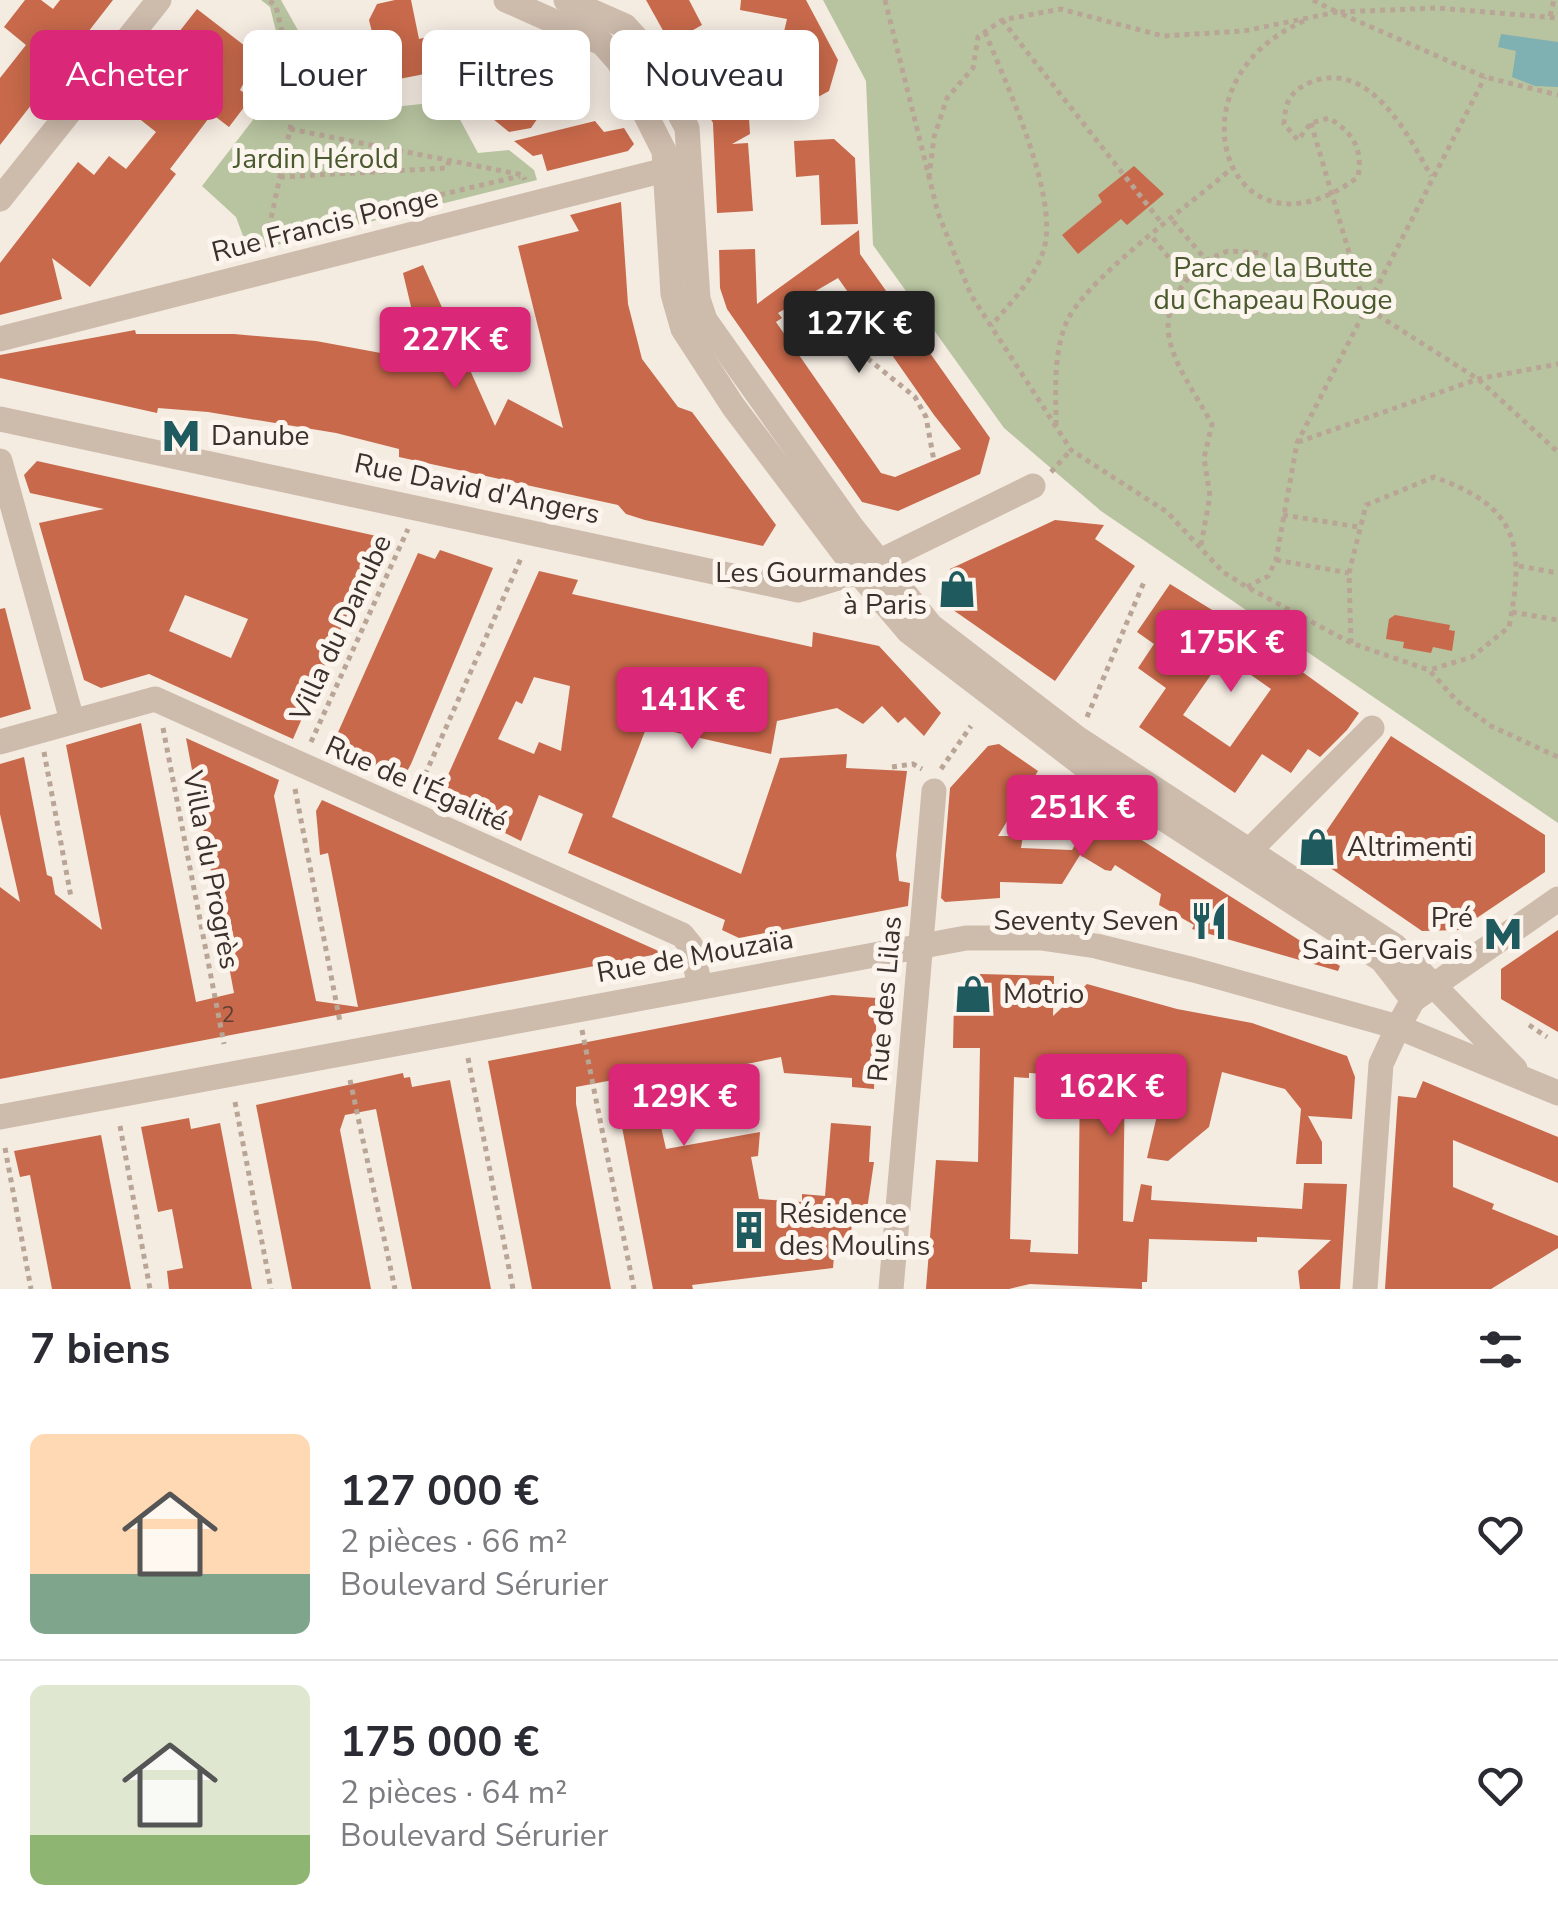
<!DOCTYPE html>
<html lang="fr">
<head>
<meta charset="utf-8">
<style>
  :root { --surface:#fff; --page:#f2f2f3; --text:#2b2b33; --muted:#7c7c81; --line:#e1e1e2; --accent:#db2777 }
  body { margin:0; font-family:"Nunito Sans",sans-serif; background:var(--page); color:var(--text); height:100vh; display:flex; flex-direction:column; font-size:38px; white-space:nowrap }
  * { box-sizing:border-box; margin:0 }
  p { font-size:32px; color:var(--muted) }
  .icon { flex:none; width:55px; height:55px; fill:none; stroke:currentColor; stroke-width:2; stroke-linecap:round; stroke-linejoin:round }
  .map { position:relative; height:1289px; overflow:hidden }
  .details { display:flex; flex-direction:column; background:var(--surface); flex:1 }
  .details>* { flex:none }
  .banner { position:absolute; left:30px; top:30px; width:1000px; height:90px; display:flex; gap:20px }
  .price { position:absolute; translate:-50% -85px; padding:0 22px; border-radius:10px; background:var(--accent); color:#fff; font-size:32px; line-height:65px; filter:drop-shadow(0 2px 5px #0008) }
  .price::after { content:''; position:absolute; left:50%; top:60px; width:30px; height:22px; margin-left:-15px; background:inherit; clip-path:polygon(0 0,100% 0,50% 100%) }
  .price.current { background:#222; color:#fff }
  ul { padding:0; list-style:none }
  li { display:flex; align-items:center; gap:30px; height:250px; padding:0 30px }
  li+li { border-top:2px solid var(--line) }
  li span { display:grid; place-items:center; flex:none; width:280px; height:200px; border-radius:15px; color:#555 }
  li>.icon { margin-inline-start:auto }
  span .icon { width:120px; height:120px; fill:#fffc; stroke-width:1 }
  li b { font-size:42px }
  h2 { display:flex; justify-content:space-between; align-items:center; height:120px; padding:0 30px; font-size:42px }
  .tag { padding:0 35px; border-radius:15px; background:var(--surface); box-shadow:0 5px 25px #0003; font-size:35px; line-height:90px }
  .tag.current { background:var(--accent); color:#fff }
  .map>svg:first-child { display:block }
</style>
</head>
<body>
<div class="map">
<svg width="1558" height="1289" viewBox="0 0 1558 1289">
  <rect width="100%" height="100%" fill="#f4ebe1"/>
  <g fill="#b8c4a0">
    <path d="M261,0h20l23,41 34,-3 36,71 76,-8 28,52 31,-3 25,20 3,10 -288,72 -13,-35 -34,-31 85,-110 -17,-69z"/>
    <path d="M823,0h735v823l-457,-312 -97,-83 -131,-183 -7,-164z"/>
  </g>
  <path fill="#7fb0b2" d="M1501,34l57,8v45l-23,-1 -23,-9 4,-26 -18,-4z"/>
  <g fill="#c8694b" fill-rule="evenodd">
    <path d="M25,0h16l12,9 7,-9h53l-113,145v-67l26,-33 -22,-18z"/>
    <path d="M395,0h16l8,39 32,-8 5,20 -6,18 -56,11 -18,-32 -7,-28 8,-16z"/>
    <path d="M646,0h43l13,25 -32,18z"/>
    <path d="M741,0h65l32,60 -9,31 -35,19 -15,-30 22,-12 -18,-32 4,-17 -47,-9z"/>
    <path d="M197,9l61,47 -18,34 11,8 -22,29 -17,-13 -42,55 6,5 -86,113 -38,-29 10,41 -62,16v-52l78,-101 16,13 15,-19 17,13 30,-37 -34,-27z"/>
    <path d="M720,59l29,59 1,16 -18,10 16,-1 5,68 -36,2 -4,-90 -26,-47z"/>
    <path d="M504,69l49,14 2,10 -24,35 -22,4 -27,-22 -4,-19 17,-20z"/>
    <path d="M595,121l9,11 20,-4 10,16 -6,7 -81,20 -5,-17 -9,2 -19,-15z"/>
    <path d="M834,139l21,19 3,66 -37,1 -2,-50 -23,2 -2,-36z"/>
    <path d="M1134,166l30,28 -37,31 -6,-6 -43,35 -16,-19 40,-33 -4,-7z"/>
    <path d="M621,202l7,102 14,55 36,48 14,5 84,113 -13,21 -118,-26 -19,-6 -8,-9 -219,-48v-8l-63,-16 -128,-21 -50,-4 -1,5 -157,-35v-23l135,-25 1,4h98l82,7 108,20 -21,-88 20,-8 72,161 13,-27 55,29 -45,-182 61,-15 -9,-16z"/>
    <path d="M859,230l1,24 130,184 -10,36 -82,37 -36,-9 -135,-193 -7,-21 -1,-38 36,-1 2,55zM838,278l96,137 27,34 -66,28 -14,-4 -105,-151 6,-4 -4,-5z"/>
    <path d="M37,461l344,76 -88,202 -144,-65 -48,14 -17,-8 -45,-157 65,-14 -74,-16 -6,-18zM185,595l63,24 -17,39 -62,-27z"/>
    <path d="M1055,520l49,5 -9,14 40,27 -80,115 -109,-76 4,-36z"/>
    <path d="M440,550l53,18 -82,196 -6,11 -15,-7 -2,6 -57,-26 87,-195 17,6z"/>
    <path d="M539,571l39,9 -6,14 240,53 1,-15 66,14 62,67 -17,23 -19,-19 -7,6 -16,-17 -19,18 -26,-16 -60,13 -6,33 -124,-28 -35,91 129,57 39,-116 67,-4 -1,14 61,3 -11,84 3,26 11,2 -2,23 -169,32 -17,-8 3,-10 -157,-67 15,-39 -44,-19 -18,46 -18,-9 6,-14 -40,-18 -6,14 -27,-12zM534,677l36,9 -9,65 -22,-9 -5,12 -36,-15 18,-38 6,3z"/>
    <path d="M1170,584l73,45 116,84 -12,17 -27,27 -12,-8 -17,24 -29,-19 -27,39 -96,-66 27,-39 -28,-20 16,-24 -17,-12zM1224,656l47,33 -41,58 -47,-32z"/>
    <path d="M5,608l26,101 -31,9v-109z"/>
    <path d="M1395,615l55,10 -1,5 6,1 -3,20 -19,-4 -2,6 -28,-5 1,-6 -18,-3 3,-20z"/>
    <path d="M141,723l55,279 38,-9 -48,-255 93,42 -5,16 42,205 42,6 -30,-154 -8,2 -4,-44 6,-11 341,153 -663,126v-192l20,15 -20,-88v-50l24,-7 23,118 5,2 3,17 47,36 -36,-185z"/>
    <path d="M1391,736l154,99v37l-86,58 -37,1 -115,-79 11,-15 3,2z"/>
    <path d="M999,744l39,27 -40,65h25l-2,12 51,2 21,-35 11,7 3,-4 233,148 -2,5 -146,-42 2,-4 -35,-20 2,-11 -46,-29 -4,6 -6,-1 -25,-15 -18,29 -62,-2v16l-55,4 -4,-4 9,-110 38,-42z"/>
    <path d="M1558,930v102l-57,-33v-30z"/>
    <path d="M980,974l74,2 -1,40 34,-32 90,25 75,14 95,33 8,21 -3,42 -44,-3 14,26v22h-26l5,-55 -16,-20 -63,-17 -13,55 -41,34 -21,-3 19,-81 -41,-9 -2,153 10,1 8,-38 11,2 -1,14 151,9 2,-26 43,1 -7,105h-40l-2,-18 33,-31 -74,-3v5l-108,-3 -2,43h-5v7l-112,-5 -21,5h-83l10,-129 42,2 2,-114h-27l1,-48h26zM1029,1073l51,3 -2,178 -48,-2 1,-12 -21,-1 4,-162 15,1z"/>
    <path d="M832,995l45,3 -3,91 -22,-2v-9l-68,-5 -3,-16 -64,13 5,24 -66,11 10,44 94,-17 -2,24 -7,1 8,42 43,3v-8l23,2 6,-73 40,3 -2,36h5l-9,61 -13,-1 -2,23 -15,-1 -2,24 -141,17 1,4h-40l-40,-209 -37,7v17l35,185h-79l-44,-228z"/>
    <path d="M403,1073l1,5 6,-1 2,10 38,-7 41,209h-79l-36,-180 -31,6 -5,15 31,159h-79l-36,-184z"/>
    <path d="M1423,1081l135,56v46l-105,-43v47l41,17 -2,5 66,27v12l-67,41h-106l13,-193 18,2z"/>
    <path d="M189,1118l2,11 29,-6 32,166h-83l-2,-18 16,-3 -11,-59 -14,3 -17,-85z"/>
    <path d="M101,1135l30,154h-79l-22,-114 -10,2 -6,-26z"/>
  </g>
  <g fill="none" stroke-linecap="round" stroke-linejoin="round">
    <g stroke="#b9a596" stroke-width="5" stroke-dasharray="5 5" stroke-linecap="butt">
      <path d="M885,0l53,213 33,82 100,155 96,62 56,60 24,15 104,56 78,27 28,31 34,25 67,31"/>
      <path d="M1313,0l24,12 101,-4 120,10"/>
      <path d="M1550,16l4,-16"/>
      <path d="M1002,20l162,206"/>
      <path d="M1304,21c-142,61 -76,253 54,156 5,-29 -5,-44 -29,-59l-18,5 -13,17 -14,-16c1,-22 6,-33 27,-42 59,-23 98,54 120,94"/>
      <path d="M985,32c21,52 74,163 59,217 -9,30 -34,54 -53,77"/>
      <path d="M1311,123l54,184"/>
      <path d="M290,129l233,46 2,5"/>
      <path d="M280,177l167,-9 2,-7"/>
      <path d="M929,178l5,-41 13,-39 26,-30 5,-31 24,-17 59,-11 102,27 81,-5 93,-19 148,65 73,18"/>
      <path d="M1173,221l33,39 22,-9 33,2 104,54 113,72 80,73"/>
      <path d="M265,236l255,-60"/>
      <path d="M1153,238l32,40"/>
      <path d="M265,247l32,-151 -21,-90 -7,-6"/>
      <path d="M836,296l31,62 48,39 11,20 8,44"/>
      <path d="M1056,425c0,-33 -3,-67 9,-99 15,-44 128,-123 167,-158"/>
      <path d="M1298,442l180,-63 80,-15"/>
      <path d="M1051,472l20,-22"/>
      <path d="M1283,515l76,12"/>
      <path d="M1201,545l9,-49 -6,-38 8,-34c-37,-66 -74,-103 -6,-164"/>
      <path d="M1276,560l73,13"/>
      <path d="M1519,566l39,7"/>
      <path d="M1247,587l21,-11 8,-16 21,-117 188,-366"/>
      <path d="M1512,612l46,8"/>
      <path d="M1351,643l-2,-70 17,-68 68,-28c85,30 91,68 75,150l-37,30 -43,13"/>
      <path d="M1087,717l57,-135"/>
      <path d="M163,728l61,316"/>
      <path d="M311,742l97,-213"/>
      <path d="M44,752l27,145"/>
      <path d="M892,767l21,-3 9,5"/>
      <path d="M941,769l30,-43"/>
      <path d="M295,789l45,233"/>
      <path d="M417,793l105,-237"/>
      <path d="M1529,1025l18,12"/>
      <path d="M582,1030l52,259"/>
      <path d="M468,1058l45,231"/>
      <path d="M350,1080l45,209"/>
      <path d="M235,1102l36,187"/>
      <path d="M120,1126l30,163"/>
      <path d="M5,1148l26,141"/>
    </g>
    <g stroke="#cdbbac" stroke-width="25">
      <path d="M506,0l96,43 17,19 45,89 9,143 10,35 50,77 125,166 50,59 188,144 286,185 31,40"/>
      <path d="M566,0l59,26 20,22 42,80 11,171 7,21 146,206 80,100 146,112 318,208 120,123"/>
      <path d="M0,199l159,-199"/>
      <path d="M0,339l665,-169"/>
      <path d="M0,419l798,171 60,-18 175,-86"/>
      <path d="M0,461l72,259"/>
      <path d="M0,742l155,-43 527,236 9,11 9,40"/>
      <path d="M1248,852l124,-124"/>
      <path d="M0,1117l966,-179h75l55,8 98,24 204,57 160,66"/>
      <path d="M891,1289l43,-498"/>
      <path d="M1365,1289l16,-225 17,-37 15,-27 145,-101"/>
    </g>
  </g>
  <defs>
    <g id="metro-bare" transform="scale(3)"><path d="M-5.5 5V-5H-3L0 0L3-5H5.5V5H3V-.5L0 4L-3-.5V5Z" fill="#1f5a5e" stroke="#fbf5ee" stroke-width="2.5" paint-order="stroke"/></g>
    <g id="shop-bare" transform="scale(3)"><path d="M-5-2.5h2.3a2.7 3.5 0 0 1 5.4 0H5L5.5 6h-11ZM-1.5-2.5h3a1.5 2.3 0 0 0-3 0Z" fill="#1f5a5e" stroke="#fbf5ee" stroke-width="2.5" paint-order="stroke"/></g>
    <g id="restaurant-bare" transform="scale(3)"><path d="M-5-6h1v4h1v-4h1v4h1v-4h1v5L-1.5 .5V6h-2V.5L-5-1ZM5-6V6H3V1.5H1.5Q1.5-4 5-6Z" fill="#1f5a5e" stroke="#fbf5ee" stroke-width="2.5" paint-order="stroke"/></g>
    <g id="building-bare" transform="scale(3)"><path d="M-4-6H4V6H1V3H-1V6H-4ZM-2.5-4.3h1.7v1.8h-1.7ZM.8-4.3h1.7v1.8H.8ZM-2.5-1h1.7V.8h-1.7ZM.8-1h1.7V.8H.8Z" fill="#1f5a5e" stroke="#fbf5ee" stroke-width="2.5" paint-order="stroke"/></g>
  </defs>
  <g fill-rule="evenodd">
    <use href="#metro-bare" x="181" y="436"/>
    <use href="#shop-bare" x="957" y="589"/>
    <use href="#shop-bare" x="1317" y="847"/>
    <use href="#restaurant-bare" x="1209" y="921"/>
    <use href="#metro-bare" x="1503" y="934"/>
    <use href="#shop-bare" x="973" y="994"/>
    <use href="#building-bare" x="749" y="1230"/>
  </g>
  <g text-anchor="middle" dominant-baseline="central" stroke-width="10" stroke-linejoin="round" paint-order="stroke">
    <g font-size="22" fill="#5e3e33">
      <text x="228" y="1015">2</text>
    </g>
    <g font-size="28" fill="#4a5a2e" stroke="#fbf5ee">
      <text x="316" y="159">Jardin Hérold</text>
      <text x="1273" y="268">Parc de la Butte<tspan x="1273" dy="32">du Chapeau Rouge</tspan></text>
    </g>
    <g font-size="28" fill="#3b302b" stroke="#fbf5ee">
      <text transform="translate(325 225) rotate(-14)">Rue Francis Ponge</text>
      <text transform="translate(477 489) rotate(12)">Rue David d'Angers</text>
      <text transform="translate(341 628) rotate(-65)">Villa du Danube</text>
      <text transform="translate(416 784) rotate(24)">Rue de l'Égalité</text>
      <text transform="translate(211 870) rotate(79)">Villa du Progrès</text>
      <text transform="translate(695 956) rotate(-10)">Rue de Mouzaïa</text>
      <text transform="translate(885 999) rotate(-85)">Rue des Lilas</text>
    </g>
    <g font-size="28" fill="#3b302b" stroke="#fbf5ee" text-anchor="start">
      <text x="211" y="436">Danube</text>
      <text x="927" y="573" text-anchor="end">Les Gourmandes<tspan x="927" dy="32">à Paris</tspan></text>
      <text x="1347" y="847">Altrimenti</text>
      <text x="1473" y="918" text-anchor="end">Pré<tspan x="1473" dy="32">Saint-Gervais</tspan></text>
      <text x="1179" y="921" text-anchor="end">Seventy Seven</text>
      <text x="1003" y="994">Motrio</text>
      <text x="779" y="1214">Résidence<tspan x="779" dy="32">des Moulins</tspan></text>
    </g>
  </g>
</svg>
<b class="price current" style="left:859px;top:376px">127K €</b>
<b class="price" style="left:455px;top:392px">227K €</b>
<b class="price" style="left:1231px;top:695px">175K €</b>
<b class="price" style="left:692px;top:752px">141K €</b>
<b class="price" style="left:1082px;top:860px">251K €</b>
<b class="price" style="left:1111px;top:1139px">162K €</b>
<b class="price" style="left:684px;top:1149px">129K €</b>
<div class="banner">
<a class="tag current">Acheter</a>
<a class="tag">Louer</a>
<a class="tag">Filtres</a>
<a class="tag">Nouveau</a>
</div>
</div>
<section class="details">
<h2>7 biens<svg class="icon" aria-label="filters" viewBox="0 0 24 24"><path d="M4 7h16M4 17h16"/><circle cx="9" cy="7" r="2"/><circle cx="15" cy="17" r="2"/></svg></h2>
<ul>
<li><span style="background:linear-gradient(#ffd9b3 70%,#7fa58c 0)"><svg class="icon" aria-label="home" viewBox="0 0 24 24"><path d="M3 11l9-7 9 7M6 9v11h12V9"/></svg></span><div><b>127 000 €</b><p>2 pièces · 66 m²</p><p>Boulevard Sérurier</p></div><svg class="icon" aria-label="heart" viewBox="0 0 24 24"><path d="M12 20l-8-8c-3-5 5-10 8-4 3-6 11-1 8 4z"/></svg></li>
<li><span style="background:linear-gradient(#dfe7d0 75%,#8fb573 0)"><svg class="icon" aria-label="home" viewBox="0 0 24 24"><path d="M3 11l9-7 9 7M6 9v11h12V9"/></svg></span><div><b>175 000 €</b><p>2 pièces · 64 m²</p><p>Boulevard Sérurier</p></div><svg class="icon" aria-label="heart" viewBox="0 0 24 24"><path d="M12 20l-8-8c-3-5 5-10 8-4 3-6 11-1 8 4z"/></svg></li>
</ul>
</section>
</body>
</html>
